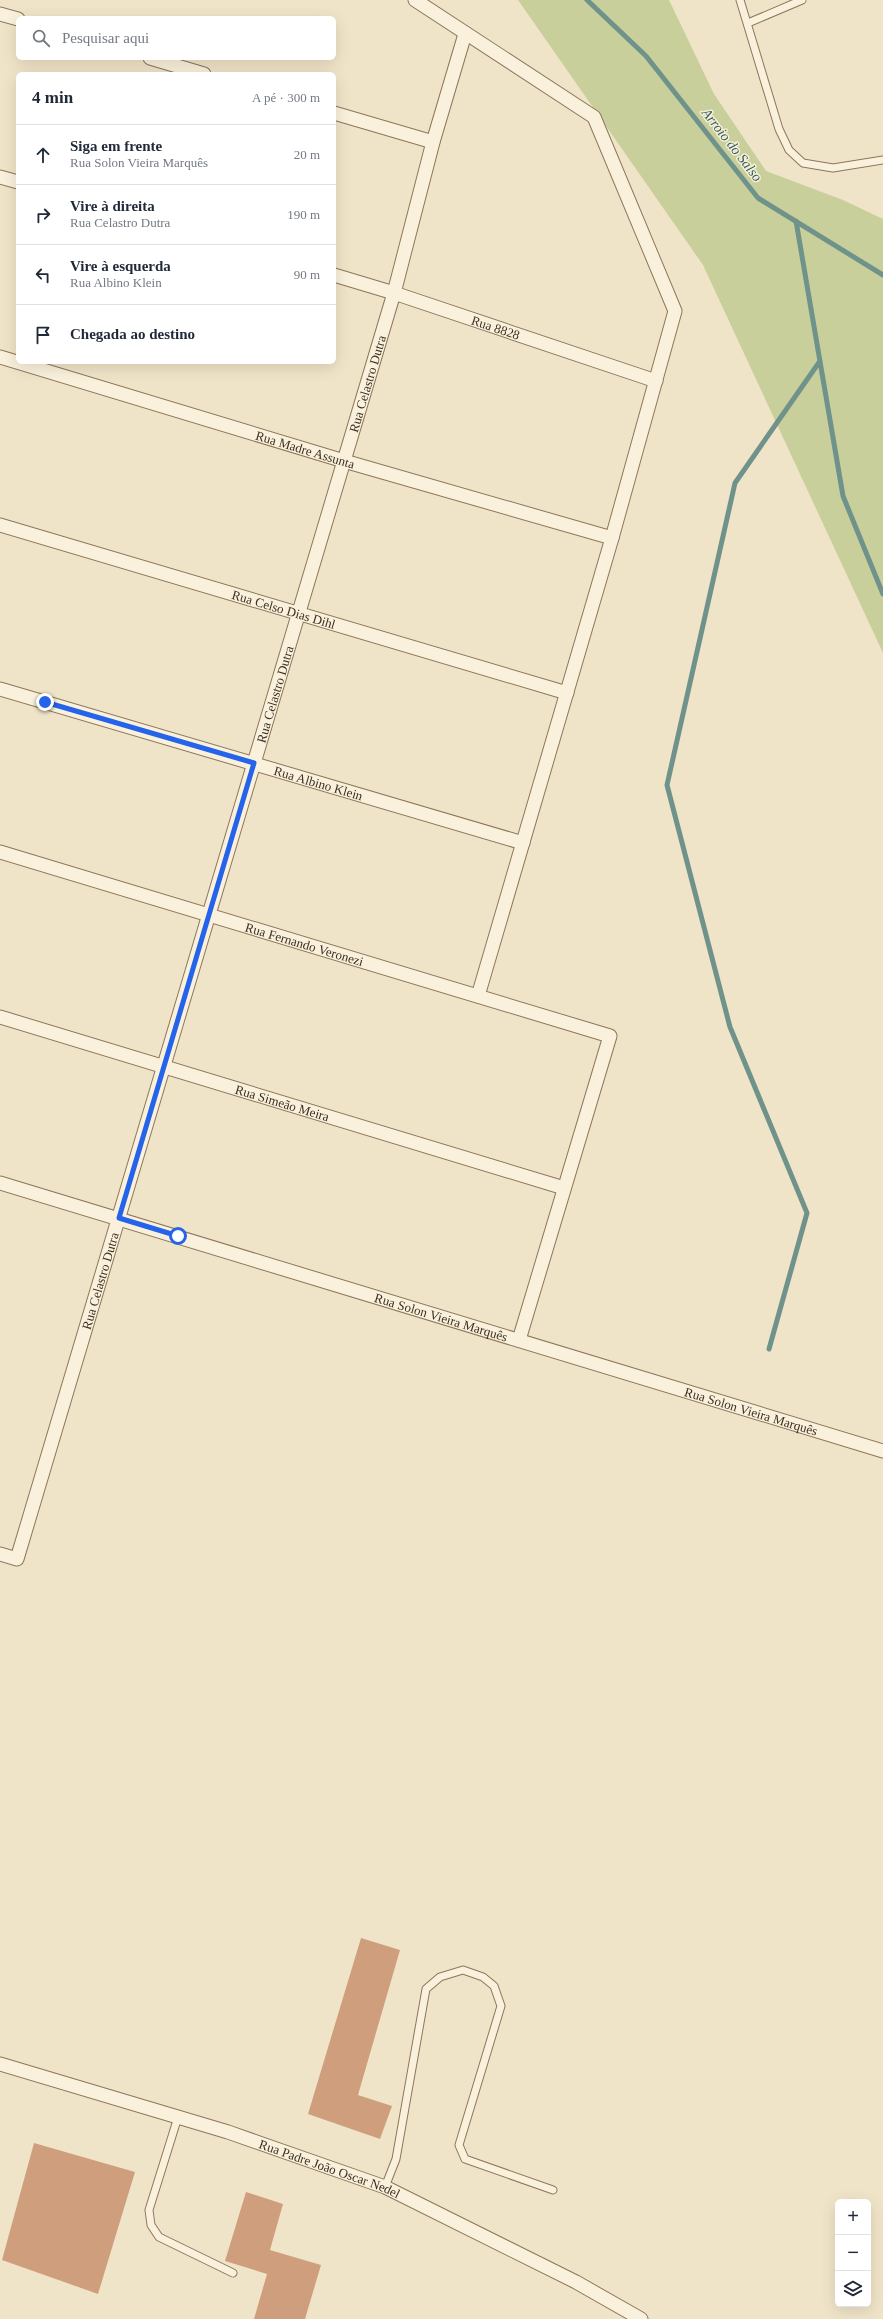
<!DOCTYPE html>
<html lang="pt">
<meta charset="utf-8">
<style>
body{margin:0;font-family:"Times New Roman",serif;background:#f6f6f7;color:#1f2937}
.controls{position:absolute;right:12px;bottom:12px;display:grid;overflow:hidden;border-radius:6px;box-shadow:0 4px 16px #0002}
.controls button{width:36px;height:36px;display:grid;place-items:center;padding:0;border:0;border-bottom:1px solid #e0e1e3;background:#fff;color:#1f2937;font:20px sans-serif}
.stop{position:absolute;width:12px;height:12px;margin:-9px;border:3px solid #2563eb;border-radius:50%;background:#fff}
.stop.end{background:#2563eb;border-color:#fff;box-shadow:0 1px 4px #0008}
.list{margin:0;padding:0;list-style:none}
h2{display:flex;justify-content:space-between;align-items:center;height:52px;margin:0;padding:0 16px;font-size:17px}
h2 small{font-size:13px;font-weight:400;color:#747a83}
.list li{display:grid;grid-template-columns:26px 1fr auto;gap:12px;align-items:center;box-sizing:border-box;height:60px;padding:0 16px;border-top:1px solid #e0e1e3}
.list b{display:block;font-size:15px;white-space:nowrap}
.list p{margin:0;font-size:13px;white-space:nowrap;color:#747a83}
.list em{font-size:13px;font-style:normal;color:#747a83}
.icon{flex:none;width:22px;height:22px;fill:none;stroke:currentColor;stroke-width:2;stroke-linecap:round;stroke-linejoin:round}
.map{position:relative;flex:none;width:883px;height:2319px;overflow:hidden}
.search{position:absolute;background:#fff;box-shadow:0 4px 16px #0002;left:16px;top:16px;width:320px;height:44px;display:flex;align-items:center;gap:10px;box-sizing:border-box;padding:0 14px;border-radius:6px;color:#747a83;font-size:15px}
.panel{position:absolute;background:#fff;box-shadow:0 4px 16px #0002;left:16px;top:72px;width:320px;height:292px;border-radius:6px}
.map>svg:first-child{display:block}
.green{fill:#c9cf9b}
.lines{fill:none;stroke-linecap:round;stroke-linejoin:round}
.stream{stroke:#6f938a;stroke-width:5}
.building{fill:#cf9f7d}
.lane-casing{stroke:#8d765c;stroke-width:9}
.street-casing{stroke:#8d765c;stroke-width:15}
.lane{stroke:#faf1dc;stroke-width:7}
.street{stroke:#faf1dc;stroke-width:13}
.route{stroke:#2563eb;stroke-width:5}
.labels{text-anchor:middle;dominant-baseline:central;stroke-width:3;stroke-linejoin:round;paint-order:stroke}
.street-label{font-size:13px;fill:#3d2e20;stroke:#f7eed8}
.water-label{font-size:14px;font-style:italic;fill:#2f5d5a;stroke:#f7eed8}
</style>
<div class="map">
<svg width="883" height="2319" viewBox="0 0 883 2319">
<rect width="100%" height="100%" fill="#f0e4c8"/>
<path class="green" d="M518,0H669L714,94L766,171L843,200L883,219V653L703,265Z"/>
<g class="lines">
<path class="stream" d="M587,0L646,56L758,198L883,275
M796,221L843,496L883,594
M769,1349L807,1213L730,1027L667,785L735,483L820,361"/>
</g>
<path class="building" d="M361,1938L400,1950L358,2095L392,2106L380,2139L308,2114Z
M34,2143L135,2172L98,2294L2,2260Z
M246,2192L283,2204L270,2250L321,2265L305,2319H254L267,2274L225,2261Z"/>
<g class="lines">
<defs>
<path id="lane" d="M740,0L779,129L789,150L803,163L833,168L883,160
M748,23L802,0
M178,2117L149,2210L151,2225L159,2237L233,2273
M385,2187L396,2159L426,1989L440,1977L463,1970L483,1977L494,1986L501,2006L459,2145L465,2159L553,2190"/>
<g id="street">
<path d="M415,0L594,117L675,311L612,538L478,996"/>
<path d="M0,14L18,19"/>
<path d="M150,58L204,74"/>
<path d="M334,113L433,142"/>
<path d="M0,177L18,182"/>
<path id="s1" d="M334,275L394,293L656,381"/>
<path id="s2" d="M0,357L344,461L612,538"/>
<path id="s3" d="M0,525L567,693"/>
<path id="s4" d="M0,689L523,843"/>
<path id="s5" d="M0,852L610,1036L519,1340"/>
<path id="s6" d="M0,1017L564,1188"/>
<path id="s7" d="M0,1183L883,1451"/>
<path id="s8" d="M0,1554L17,1559L394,293L433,142L465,34"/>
<path id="s9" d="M0,2064L228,2132L385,2187L576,2282L641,2319"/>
</g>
</defs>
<use href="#lane" class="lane-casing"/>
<use href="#street" class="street-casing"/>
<use href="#lane" class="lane"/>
<use href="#street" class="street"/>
</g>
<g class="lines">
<path class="route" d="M45,702L254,763L119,1218L178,1236"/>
</g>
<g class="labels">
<g class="street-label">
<text stroke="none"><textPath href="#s1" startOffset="170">Rua 8828</textPath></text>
<text stroke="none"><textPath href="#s8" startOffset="1244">Rua Celastro Dutra</textPath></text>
<text stroke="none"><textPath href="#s2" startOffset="319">Rua Madre Assunta</textPath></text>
<text stroke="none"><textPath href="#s3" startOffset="296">Rua Celso Dias Dihl</textPath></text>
<text stroke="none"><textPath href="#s8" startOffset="920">Rua Celastro Dutra</textPath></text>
<text stroke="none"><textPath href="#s4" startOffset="332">Rua Albino Klein</textPath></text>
<text stroke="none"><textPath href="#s5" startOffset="318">Rua Fernando Veronezi</textPath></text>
<text stroke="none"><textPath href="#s6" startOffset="295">Rua Simeão Meira</textPath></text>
<text stroke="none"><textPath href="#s8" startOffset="308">Rua Celastro Dutra</textPath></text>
<text stroke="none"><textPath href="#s7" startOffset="461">Rua Solon Vieira Marquês</textPath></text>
<text stroke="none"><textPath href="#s7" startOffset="785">Rua Solon Vieira Marquês</textPath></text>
<text stroke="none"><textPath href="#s9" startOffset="346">Rua Padre João Oscar Nedel</textPath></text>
</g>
<g class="water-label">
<text transform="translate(732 145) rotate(52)">Arroio do Salso</text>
</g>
</g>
</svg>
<div class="controls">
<button>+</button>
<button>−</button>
<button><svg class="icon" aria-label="layers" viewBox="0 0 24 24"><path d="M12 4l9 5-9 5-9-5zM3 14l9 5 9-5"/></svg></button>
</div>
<div class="stop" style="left:178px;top:1236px"></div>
<div class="stop end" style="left:45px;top:702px"></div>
<div class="search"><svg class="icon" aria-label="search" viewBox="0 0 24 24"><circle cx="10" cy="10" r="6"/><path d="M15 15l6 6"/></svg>Pesquisar aqui</div>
<section class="panel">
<h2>4 min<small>A pé · 300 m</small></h2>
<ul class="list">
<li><svg class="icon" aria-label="ahead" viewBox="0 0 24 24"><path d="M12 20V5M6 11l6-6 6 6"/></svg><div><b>Siga em frente</b><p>Rua Solon Vieira Marquês</p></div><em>20 m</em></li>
<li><svg class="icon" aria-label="right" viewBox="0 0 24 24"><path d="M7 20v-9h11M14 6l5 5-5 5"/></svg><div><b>Vire à direita</b><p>Rua Celastro Dutra</p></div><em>190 m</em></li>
<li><svg class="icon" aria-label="left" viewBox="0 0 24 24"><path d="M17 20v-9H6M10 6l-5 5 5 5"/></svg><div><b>Vire à esquerda</b><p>Rua Albino Klein</p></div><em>90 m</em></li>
<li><svg class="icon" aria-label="arrive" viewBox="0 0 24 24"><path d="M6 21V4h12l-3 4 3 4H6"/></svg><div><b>Chegada ao destino</b></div></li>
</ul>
</section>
</div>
